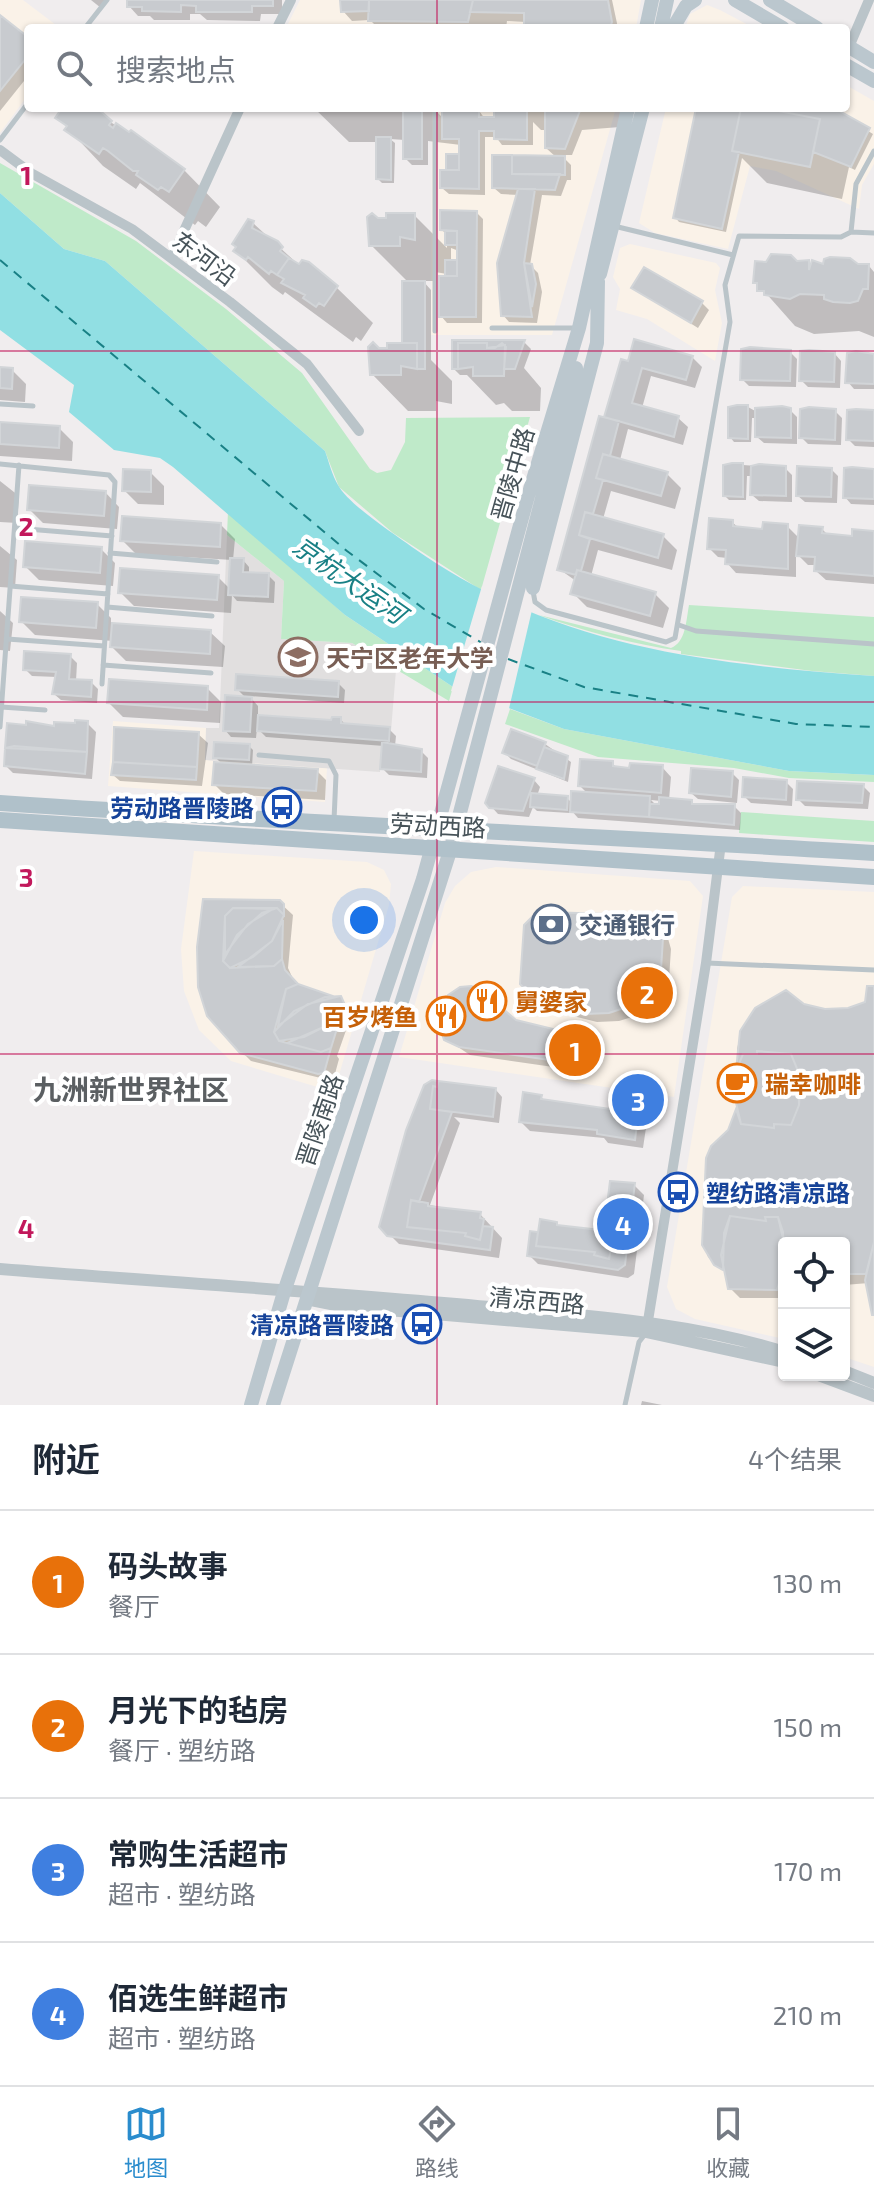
<!DOCTYPE html>
<html lang="zh">
<meta charset="utf-8">
<style>
body{margin:0;font-family:"Exo 2","Noto Sans SC",sans-serif;background:#f2f2f3;color:#1f2937}
.controls{position:absolute;right:24px;bottom:24px;display:grid;overflow:hidden;border-radius:8px;box-shadow:0 2px 6px #0004}
.controls button{width:72px;height:72px;display:grid;place-items:center;padding:0;border:0;border-bottom:2px solid #e0e1e3;background:#fff;color:#1f2937;font:40px sans-serif}
.you{position:absolute;left:364px;top:920px;width:28px;height:28px;margin:-20px;border:6px solid #fff;border-radius:50%;background:#1a73e8;box-shadow:0 0 0 12px #1a73e833}
.badge{display:grid;place-items:center;width:52px;height:52px;border-radius:50%;background:#2a8ccd;color:#fff;font-size:26px;font-weight:700}
.pin{position:absolute;translate:-50% -50%;border:4px solid #fff;box-shadow:0 2px 8px #0006}
.list{margin:0;padding:0;list-style:none}
h2{display:flex;justify-content:space-between;align-items:center;height:104px;margin:0;padding:0 32px;font-size:34px}
h2 small{font-size:26px;font-weight:400;color:#747a83}
.list li{display:grid;grid-template-columns:52px 1fr auto;gap:24px;align-items:center;box-sizing:border-box;height:144px;padding:0 32px;border-top:2px solid #e0e1e3}
.list b{display:block;font-size:30px;white-space:nowrap}
.list p{margin:0;font-size:26px;white-space:nowrap;color:#747a83}
.list em{font-size:26px;font-style:normal;color:#747a83}
.icon{flex:none;width:44px;height:44px;fill:none;stroke:currentColor;stroke-width:2;stroke-linecap:round;stroke-linejoin:round}
.map{position:relative;flex:none;width:874px;height:1405px;overflow:hidden}
.search{position:absolute;background:#fff;box-shadow:0 2px 6px #0004;left:24px;right:24px;top:24px;height:88px;display:flex;align-items:center;gap:20px;box-sizing:border-box;padding:0 28px;border-radius:8px;color:#747a83;font-size:30px}
.sheet{height:680px;background:#fff}
nav{display:flex;justify-content:space-around;align-items:center;box-sizing:border-box;height:112px;border-top:2px solid #e0e1e3;background:#fff;font-size:22px;color:#747a83}
nav a{display:grid;justify-items:center;gap:4px}
nav .on{color:#2a8ccd}
.map>svg:first-child{display:block}
.commercial{fill:#faf2e8}
.education{fill:#e1dfdf}
.green{fill:#bfeac9}
.water{fill:#91dfe3}
.pier{fill:#f0edee}
.shadow{fill:#0003;fill-rule:evenodd}
.lines{fill:none;stroke-linecap:round;stroke-linejoin:round}
.ferry{stroke:#198085;stroke-width:2;stroke-dasharray:10 8;stroke-linecap:butt}
.building{fill:#c8cbcf;stroke:#d2d5d8;stroke-width:2}
.service{stroke:#bac4c9;stroke-width:5}
.minor{stroke:#bac4c9;stroke-width:10}
.tertiary{stroke:#bac4c9;stroke-width:12}
.secondary{stroke:#bbc7ce;stroke-width:14}
.primary{stroke:#b0c1ca;stroke-width:16}
.grid{fill:none;stroke:#c2185b;stroke-width:2;stroke-opacity:0.55}
.labels{text-anchor:middle;dominant-baseline:central;stroke-width:8;stroke-linejoin:round;paint-order:stroke}
.street-label{font-size:24px;fill:#475359;stroke:#fff}
.education-label{font-size:24px;font-weight:bold;fill:#785e54;stroke:#fff;text-anchor:start}
.transit-label{font-size:24px;font-weight:bold;fill:#164399;stroke:#fff;text-anchor:end}
.service-label{font-size:24px;font-weight:bold;fill:#4e5e75;stroke:#fff;text-anchor:start}
.food-label{font-size:24px;font-weight:bold;fill:#c56008;stroke:#fff;text-anchor:start}
.water-label{font-size:26px;font-style:italic;fill:#198085;stroke:#fff}
.quarter-label{font-size:28px;font-weight:bold;fill:#5b5f62;stroke:#fff}
.grid-label{font-size:26px;text-anchor:middle;font-weight:bold;fill:#c2185b;stroke:#fff;stroke-width:8;stroke-linejoin:round;paint-order:stroke}
</style>
<div class="map">
<svg width="874" height="1405" viewBox="0 0 874 1405">
<rect width="100%" height="100%" fill="#f0edee"/>
<path class="commercial" d="M0,0H23L60,28H28V95L0,133Z
M300,0H641L636,28H286Z
M707,5L720,10L754,28H685L690,14Z
M846,85L874,101V164L862,185L859,209L776,171L750,166L728,249L655,233L639,223L666,108H846Z
M432,108H616L552,335H431Z
M630,244L716,263L720,268L715,290L722,323L715,361L647,319L616,310L620,289L613,277L620,248Z
M113,721L206,728V760L327,768L325,802L108,786Z
M194,851L367,862L384,870L391,884L389,905L334,1092L231,1061L199,1030L184,991L181,949Z
M496,867L690,881L703,896L674,1097L399,1057L445,903L455,886L471,872Z
M743,886L874,892V1367L844,1357V1243H784V1339L695,1319L676,1309L667,1287L732,897Z"/>
<path class="education" d="M227,535L284,581L281,639L352,643L396,670L390,743H382L380,772L205,760L206,728H219Z"/>
<path class="green" d="M0,163L136,241L226,309L302,373L370,469L377,473L391,470L405,442L406,418L530,417L481,590L393,533L339,487L325,451L105,261L64,249L0,193Z
M228,511L345,615L453,687L449,701L352,643L281,639L284,581L227,535Z
M689,605L874,617V676L812,671L681,654V651C632,644 586,632 539,615L671,648C686,642 686,621 689,605Z
M510,709L564,729L789,771L874,775V782L789,778L734,768L598,757L505,724Z
M741,812L874,821V842L739,833Z"/>
<path class="water" d="M0,193L64,249L105,261L325,451C329,462 332,475 338,485C348,504 393,533 412,547C553,647 706,664 874,676V775L789,771L564,729L453,687L345,615L173,467L160,458L114,450L69,412L74,385L0,330Z"/>
<path class="pier" d="M482,586L532,610L508,713L451,691Z"/>
<path class="shadow" d="M91,0H107L101,8Z
M129,0H282V14H261L260,21L207,20L200,14H190V20H154L150,16H138L129,6Z
M342,0H612L618,28H526V22L507,21L506,28H378L370,20L352,21L343,11Z
M0,18L28,40V76L0,111Z
M65,108H89L184,170L220,207L206,227L198,221L195,225L140,183L136,189L103,166L58,118Z
M314,108H433L444,119L462,108H477L485,119H496L504,108H620V127L582,130L572,155H561L571,165V180H567L561,196L542,195L530,265L538,273L542,292L537,323L509,322L503,315L519,195L501,194L494,188L557,158L546,148L547,130H541L533,122V145H502L496,137H485V195L449,194L442,188L447,156H461V145L428,141V165H412L405,158V140L390,139L395,143L394,183H382L378,179V142H349Z
M698,108H830L873,134L855,170L849,167L842,199L767,183L742,158L726,232L679,222L675,217Z
M477,213L483,219L482,323H447L441,316L447,274L435,272V281H423L431,290V360L452,381V404L436,401V411H408L372,374L373,345L389,351L404,345L409,283L371,245L388,221L414,215L447,248V235L442,230ZM451,248L459,251V262H451Z
M253,223L300,266L336,287L373,323L361,341L356,337L353,342L285,292L283,295L272,287L236,251Z
M772,256L808,262L812,266H869L874,272V337L859,331L814,334L795,326L756,282Z
M634,288L702,303L709,310L698,328Z
M489,342H524L531,349L524,368L541,388L540,411H512L504,403L496,405L467,375H460L454,369Z
M790,352L797,359L796,387L749,386L742,379Z
M835,354L841,361L840,388L808,387L801,380Z
M874,356V389H854L848,382Z
M692,357L702,367L695,388L651,376L642,408L678,418L688,427L683,445L628,429L620,460L667,474L681,488L675,509L611,491L603,519L663,536L677,550L672,570L598,550L591,576L655,594L669,608L663,628L587,607L573,593L576,581L559,569L622,361Z
M0,369L12,370L26,384L25,402L0,400Z
M748,407L757,412L790,410L797,417V444L764,443L757,437V418H752L751,442H734L730,437Z
M835,411L842,418L841,445L808,444L801,437Z
M874,413V447L855,446L848,439Z
M0,424L59,428L73,442L72,461L0,456Z
M743,465L785,468L792,475V502L759,501L752,495V476H747L746,500H729L725,496Z
M832,470L838,476L837,503L805,502L798,496Z
M874,471V505L851,504L845,497Z
M150,472L164,486V505L138,504L124,490Z
M0,481L19,496L17,523L0,522Z
M105,492L119,507L117,529L43,523L29,509Z
M732,522L740,529L764,531L787,526L800,539L822,529L829,536L854,538L874,533V584L826,580L816,571L817,565H808L796,553V577L736,573L727,563V558L718,557L709,548Z
M221,525L235,539L233,560H243L249,567V574L268,575L275,582L274,603L237,601L232,595L231,613L134,606L120,592L218,577L231,590L232,560L136,554L122,540Z
M0,546L17,560L15,588L0,587Z
M101,549L115,563L113,586L39,580L25,566Z
M97,604L111,618V625L210,632L225,646L223,667L126,661L112,647L113,641L35,635L21,621Z
M0,611L13,623L10,651L0,650Z
M70,656L77,663L76,681L91,682L98,689L97,703L61,700L54,694L57,677L32,676L25,669Z
M338,683L345,690L344,703L249,696L258,706V717L333,722L340,719L347,726L389,729L396,736L395,746L421,751L428,758L427,778L389,775L382,768L384,746L266,737L257,728L256,738L231,737L225,730L247,699L237,689Z
M207,688L221,702L220,723L123,717L109,703Z
M87,723L96,732L92,779L13,773L6,766L55,728L56,724Z
M198,734L208,743L202,786L120,781L113,775Z
M545,744L571,762L568,782L511,759L504,752Z
M249,746L253,750L252,767L317,771L326,780L325,800L224,794L214,784L223,765L215,757Z
M612,763L618,769L662,767L671,777L669,800L691,802L696,806H734L741,813L740,830L578,818L571,810L570,813L537,811L533,807L529,817L498,814L488,803L534,780L540,787L537,796L567,798L572,803L588,794L580,786ZM651,800L661,801V806H657Z
M732,773L739,780L737,803L698,799L691,793Z
M786,782L793,789L792,806L751,803L744,796Z
M863,786L870,793L868,809L805,806L798,799Z
M205,901L279,902L293,915L288,968L294,981L298,986L340,998L347,1005L350,1019L337,1056L339,1059L333,1081L251,1061L241,1051Z
M638,917L657,925L667,935L671,949L667,1009H658L619,1021L597,1022L557,1012L532,993Z
M874,988V1313L869,1283L844,1285V1243H784V1298H740L730,1288L726,1272L708,1257L704,1245L736,1122L737,1049L741,1032L804,1006L825,1011L848,1010L867,1003Z
M515,1021L573,1036L583,1046L588,1059L585,1065L574,1070L470,1055L446,1039Z
M426,1087L496,1090L502,1097L499,1123L454,1117L460,1123L430,1205L480,1214L502,1238L499,1258L399,1244L381,1226Z
M541,1097L546,1102L619,1112L638,1111L647,1121L643,1148L608,1143L604,1138L530,1131L521,1122Z
M634,1185L644,1195L634,1274L628,1278L538,1264L529,1255L532,1233L540,1234L556,1224L560,1227L609,1233L606,1229Z
M642,1401L662,1405H641Z"/>
<g class="lines">
<path class="ferry" d="M0,260L347,551L424,609L482,643
M508,659L584,687L796,724L874,727"/>
</g>
<path class="building" d="M127,0H273V6H252V12H196V6L181,5V12L142,11V7H127Z
M340,0H369V11L341,12Z
M369,0H473L468,22L368,21Z
M473,0H608L612,22L610,28H524V13L470,12Z
M0,15L28,37V56L0,91Z
M62,108H97L112,121L109,125L113,128L116,123L129,132L131,130L185,169L169,192L161,187L158,190L136,175L138,171H133L108,151L103,148L99,154L64,130L67,126L55,118Z
M403,108H422V159H403Z
M442,108H479V117H494V108H527V140L494,139V131H479V189L440,188V170H459V139H442Z
M545,108H581L565,149L545,148Z
M696,108H741L732,151L739,152L722,229L673,218Z
M741,108H763L820,119L810,167L732,151Z
M763,108H834L870,128L851,167L813,152L820,119Z
M376,137H391V180L376,179Z
M446,154H459V170H446Z
M492,155H512V174H560L555,190L492,188Z
M512,155L565,156V175L512,174Z
M518,189H535L524,263L532,317L501,316L497,263Z
M440,210L477,211L476,317H439V276H457V231L440,230Z
M372,213L378,218H386V213H415V240L400,237V246H369L367,217Z
M248,219L254,221L252,228L278,241L283,247L280,251L289,258L277,275L271,271L269,274L248,257L246,260L233,251L236,247L232,244Z
M445,231H457V245H445Z
M771,254L791,255L797,261L809,260V270L812,260L823,264L824,259L830,257L850,258L858,264H869L868,289H863L858,301L850,303L833,302L824,299V295L800,294L790,299L764,295V291H757V283H753L755,261L766,262Z
M289,258L299,264L302,260L309,262L338,286L324,306L319,303L316,307L303,298L305,295L281,283L284,279L277,275Z
M445,260H457V276H445Z
M524,263L532,264L536,284L532,307Z
M644,267L703,301L691,323L631,288Z
M402,281H425V369H417V343H402Z
M634,339L693,356L686,380L642,368L632,403L679,416L674,437L604,417L621,359L628,361Z
M452,340H525L515,369H504L506,347L502,343L495,348H487V343H458V369H452Z
M373,342L379,348H387V343H417V369L401,366V375H370L368,347Z
M458,343H487V348L505,345L504,376H473V367L458,369Z
M750,347L791,350L790,381L740,380L741,349Z
M809,350L835,352L834,382L799,381L800,351Z
M856,351L874,354V384L845,383L847,353Z
M0,367L13,368L12,389L0,388Z
M737,405H748V439L728,438V407Z
M782,406L791,408V438L755,437V408Z
M809,407L836,409L835,440L799,438L800,409Z
M856,409L874,410V441L846,440L847,410Z
M599,416L619,421L610,456L603,454L596,478L603,480L593,514L585,512L579,535L590,539L581,571L577,570L576,575L557,570Z
M0,422L60,426L59,448L0,444Z
M603,454L668,472L661,496L596,478Z
M732,463H743V497L723,496V465Z
M759,464L786,466V496L750,495L751,466Z
M797,466L832,468L831,497L796,496Z
M852,467L874,469V499L843,498L844,468Z
M123,469L151,470V492L122,491Z
M29,485L106,491L104,516L27,510Z
M585,512L664,534L658,558L579,535Z
M122,516L221,523L220,547L120,541Z
M709,518L733,520V526L762,529L763,522L788,524V569L725,564L726,550L707,549Z
M799,525L823,527L822,533L852,536V529L874,531V576L814,571L815,557L796,556Z
M25,541L102,547L100,573L23,567Z
M230,558H244L243,572L269,573L268,597L228,595Z
M120,568L219,575L217,600L118,593Z
M577,570L656,592L650,616L570,594Z
M21,597L98,602L96,628L19,622Z
M112,623L211,630L210,654L110,647Z
M24,651L71,654L69,679L92,680L91,697L52,694L56,672L23,670Z
M236,674L339,681L338,697L235,690Z
M109,679L208,686L207,710L107,703Z
M225,695L252,697L250,732L223,731Z
M258,715L331,720L332,717H341V723L390,727L389,741L257,731Z
M75,720L88,721L87,752L5,748L7,723L26,725V721L54,726V722L75,723Z
M114,727L199,732L197,767L113,762Z
M511,729L546,742L537,766L502,753Z
M214,742L250,744L249,760L213,758Z
M382,742L422,749L421,772L380,769Z
M14,746L87,752L85,774L4,766L5,748Z
M544,747L568,756L564,779L536,769Z
M580,759L613,761V766L629,768L630,763L663,765L661,793L578,786Z
M113,762L197,767L196,780L111,775Z
M214,762L318,769L316,791L212,785Z
M498,766L535,778L523,811L489,808L485,803Z
M691,768L733,771L731,797L689,793Z
M743,777L787,780L786,800L742,797Z
M797,781L864,784L862,803L796,800Z
M571,791L650,796L649,817L570,812Z
M531,793L568,796L567,810L530,807Z
M659,797L692,800V804H735L734,825L649,817L650,804H659Z
M203,899L280,900L284,904V915L277,908H233L225,916L223,961L230,968L274,966L282,959L285,970L298,984L286,989L274,1032L279,1041L321,1052L331,1048L324,1073L318,1074L240,1053L207,1016L198,987L197,947Z
M233,908L273,909L248,924L225,954V916Z
M277,908L284,915L272,941L253,957L230,968L223,961L237,935L262,913Z
M547,912L638,915L639,919L658,923L663,938L659,1001L648,1000L609,1013L586,1014L565,1011L530,994L520,984L524,925L533,916Z
M283,920L282,959L274,966L238,967L272,941Z
M298,984L336,997L308,1004L278,1026L286,989Z
M471,986L481,990L516,1020L574,1034L580,1049L577,1056L563,1062L459,1047L444,1040L440,1027L448,995L460,987Z
M867,986H874V1242L866,1274H844V1243H784L778,1217H765L766,1221L730,1216L724,1233L723,1270L714,1265L702,1245L706,1158L711,1146L728,1130L736,1109L741,1124L774,1128V1124L791,1125L799,1105L798,1071L791,1054L757,1051V1054H743L736,1071L740,1031L755,1008L786,990L804,1004L825,1009L848,1008L865,1002Z
M341,996L345,1005L326,1026L304,1037L279,1041L274,1032L294,1011L325,997Z
M343,1009L331,1048L321,1052L287,1043L326,1026Z
M757,1051L791,1054L798,1071L800,1088L799,1105L791,1125L774,1124V1128L741,1124L733,1090L736,1071L743,1054H757Z
M432,1080L438,1081L437,1087L433,1086L430,1109L452,1112L419,1202L411,1200L407,1227L466,1233L465,1236L480,1240L483,1226L493,1227L490,1250L387,1236L379,1227L406,1130L424,1085Z
M438,1081L496,1088L493,1117L430,1109L433,1086L437,1087Z
M523,1092L542,1095L541,1099L617,1110L618,1107L639,1109L635,1140L597,1134V1130L519,1122Z
M610,1181L635,1183L625,1265L618,1270L527,1256L530,1231L538,1232L536,1246L595,1252L594,1255L609,1259L613,1238L609,1237V1231L604,1230Z
M411,1200L428,1203V1206L481,1212L480,1218L484,1219L480,1240L465,1236L466,1233L407,1227Z
M730,1216L766,1221L765,1217H778L783,1232L784,1265L777,1290L728,1289L721,1255Z
M540,1219L557,1222V1225L609,1231V1237L613,1238L609,1259L594,1255L595,1252L536,1246Z
M874,1242V1315H872L865,1280Z"/>
<g class="lines">
<path class="service" d="M85,28L107,0
M435,108V331
M0,140L28,103
M614,226L733,255
M851,232L874,233
M492,328H575
M0,404L33,406
M0,464L109,475L115,482L102,684
M15,528L112,536
M110,553L217,562
M10,586L108,594
M533,591L535,602L546,610L666,642L675,638L730,322L725,285L739,236L841,237L851,232L856,184L874,151
M107,607L212,616
M679,625L696,631L874,644
M7,639L104,646
M103,665L211,673
M1,707L45,710
M0,727L19,465
M259,755L329,761L336,775L334,820
M707,963L874,970
M625,1405L639,1342L646,1333"/>
<path class="minor" d="M277,28L291,0
M849,47L869,0
M0,150L31,173L132,229L230,302L307,364L359,431
M172,257L240,108
M647,1327L706,963L721,843"/>
<path class="tertiary" d="M0,1269C164,1282 327,1292 490,1307C589,1316 689,1322 784,1352
M306,1299L341,1306L646,1332L784,1362
M844,1371L874,1383
M818,1375L874,1396"/>
<path class="secondary" d="M735,0L783,28
M770,0L817,28
M646,28L652,0
M661,28L667,0
M673,28L686,6L695,0
M846,45L874,62
M846,65L874,81
M600,274L643,108
M533,588L597,343L598,281
M251,1405L284,1292L423,879L528,496L579,328L628,108
M273,1405L450,851L576,368"/>
<path class="primary" d="M0,803C291,823 583,835 874,853
M0,820L874,877"/>
</g>
<path class="grid" d="M437,0V28M437,108V1405M0,351H874M0,702H874M0,1054H874"/>
<defs>
<symbol id="school-ring" viewBox="-11 -11 22 22"><circle r="9.5" fill="#fff" stroke="#8d6e63" stroke-width="1.5"/><path d="M0-5L7-2L0 1L-7-2ZM-4 1L0 2.5L4 1V4Q0 6-4 4Z" fill="#8d6e63"/></symbol>
<symbol id="bus-ring" viewBox="-11 -11 22 22"><circle r="9.5" fill="#fff" stroke="#1a4fb4" stroke-width="1.5"/><path d="M-5-6H5V4H4V6H2V4H-2V6H-4V4H-5ZM-3.5-4V0h7V-4ZM-3.5 1.2v1.5H-2V1.2ZM2 1.2v1.5H3.5V1.2Z" fill="#1a4fb4"/></symbol>
<symbol id="bank-ring" viewBox="-11 -11 22 22"><circle r="9.5" fill="#fff" stroke="#5c6f8a" stroke-width="1.5"/><path d="M-6-4H6V4H-6ZM0-2.3a2.3 2.3 0 1 0 0 4.6a2.3 2.3 0 1 0 0-4.6Z" fill="#5c6f8a"/></symbol>
<symbol id="restaurant-ring" viewBox="-11 -11 22 22"><circle r="9.5" fill="#fff" stroke="#e8710a" stroke-width="1.5"/><path d="M-5-6h1v4h1v-4h1v4h1v-4h1v5L-1.5 .5V6h-2V.5L-5-1ZM5-6V6H3V1.5H1.5Q1.5-4 5-6Z" fill="#e8710a"/></symbol>
<symbol id="cafe-ring" viewBox="-11 -11 22 22"><circle r="9.5" fill="#fff" stroke="#e8710a" stroke-width="1.5"/><path d="M-5.5-4.5H6V0H3Q3 3.5 0 3.5H-2.5Q-5.5 3.5-5.5 0ZM3-3.2v2h1.7v-2ZM-6 4.5H4V6H-6Z" fill="#e8710a"/></symbol>
</defs>
<g fill-rule="evenodd">
<use href="#school-ring" x="276" y="635" width="44" height="44"/>
<use href="#bus-ring" x="260" y="785" width="44" height="44"/>
<use href="#bank-ring" x="529" y="902" width="44" height="44"/>
<use href="#restaurant-ring" x="465" y="979" width="44" height="44"/>
<use href="#restaurant-ring" x="424" y="994" width="44" height="44"/>
<use href="#cafe-ring" x="715" y="1061" width="44" height="44"/>
<use href="#bus-ring" x="656" y="1170" width="44" height="44"/>
<use href="#bus-ring" x="400" y="1302" width="44" height="44"/>
</g>
<g class="labels">
<g class="street-label">
<text transform="translate(205 258) rotate(37)">东河沿</text>
<text transform="translate(512 474) rotate(-74)">晋陵中路</text>
<text transform="translate(438 825) rotate(3)">劳动西路</text>
<text transform="translate(319 1120) rotate(-71)">晋陵南路</text>
<text transform="translate(537 1300) rotate(5)">清凉西路</text>
</g>
<g class="education-label">
<text x="326" y="657">天宁区老年大学</text>
</g>
<g class="transit-label">
<text x="254" y="807">劳动路晋陵路</text>
<text x="706" y="1192" text-anchor="start">塑纺路清凉路</text>
<text x="394" y="1324">清凉路晋陵路</text>
</g>
<g class="service-label">
<text x="579" y="924">交通银行</text>
</g>
<g class="food-label">
<text x="515" y="1001">舅婆家</text>
<text x="418" y="1016" text-anchor="end">百岁烤鱼</text>
<text x="765" y="1083">瑞幸咖啡</text>
</g>
<g class="water-label">
<text transform="translate(350 579) rotate(35)">京杭大运河</text>
</g>
<g class="quarter-label">
<text x="131" y="1089">九洲新世界社区</text>
</g>
</g>
<g class="grid-label">
<text x="26" y="185">1</text>
<text x="26" y="536">2</text>
<text x="26" y="887">3</text>
<text x="26" y="1238">4</text>
</g>
</svg>
<div class="controls">
<button><svg class="icon" aria-label="locate" viewBox="0 0 24 24"><circle cx="12" cy="12" r="6"/><path d="M12 2v4M12 18v4M2 12h4M18 12h4"/></svg></button>
<button><svg class="icon" aria-label="layers" viewBox="0 0 24 24"><path d="M12 4l9 5-9 5-9-5zM3 14l9 5 9-5"/></svg></button>
</div>
<div class="you"></div>
<div class="pin badge" style="left:575px;top:1050px;background:#e8710a">1</div>
<div class="pin badge" style="left:647px;top:993px;background:#e8710a">2</div>
<div class="pin badge" style="left:638px;top:1100px;background:#3f7fe0">3</div>
<div class="pin badge" style="left:623px;top:1224px;background:#3f7fe0">4</div>
<div class="search"><svg class="icon" aria-label="search" viewBox="0 0 24 24"><circle cx="10" cy="10" r="6"/><path d="M15 15l6 6"/></svg>搜索地点</div>
</div>
<section class="sheet">
<h2>附近<small>4个结果</small></h2>
<ul class="list">
<li><span class="badge" style="background:#e8710a">1</span><div><b>码头故事</b><p>餐厅</p></div><em>130 m</em></li>
<li><span class="badge" style="background:#e8710a">2</span><div><b>月光下的毡房</b><p>餐厅 · 塑纺路</p></div><em>150 m</em></li>
<li><span class="badge" style="background:#3f7fe0">3</span><div><b>常购生活超市</b><p>超市 · 塑纺路</p></div><em>170 m</em></li>
<li><span class="badge" style="background:#3f7fe0">4</span><div><b>佰选生鲜超市</b><p>超市 · 塑纺路</p></div><em>210 m</em></li>
</ul>
</section>
<nav>
<a class="on"><svg class="icon" aria-label="map" viewBox="0 0 24 24"><path d="M3 6l6-2 6 2 6-2v14l-6 2-6-2-6 2zM9 4v14M15 6v14"/></svg>地图</a>
<a><svg class="icon" aria-label="directions" viewBox="0 0 24 24"><path d="M12 3l9 9-9 9-9-9zM9 14v-3h6M13 9l2 2-2 2"/></svg>路线</a>
<a><svg class="icon" aria-label="saved" viewBox="0 0 24 24"><path d="M7 4h10v16l-5-4-5 4z"/></svg>收藏</a>
</nav>
